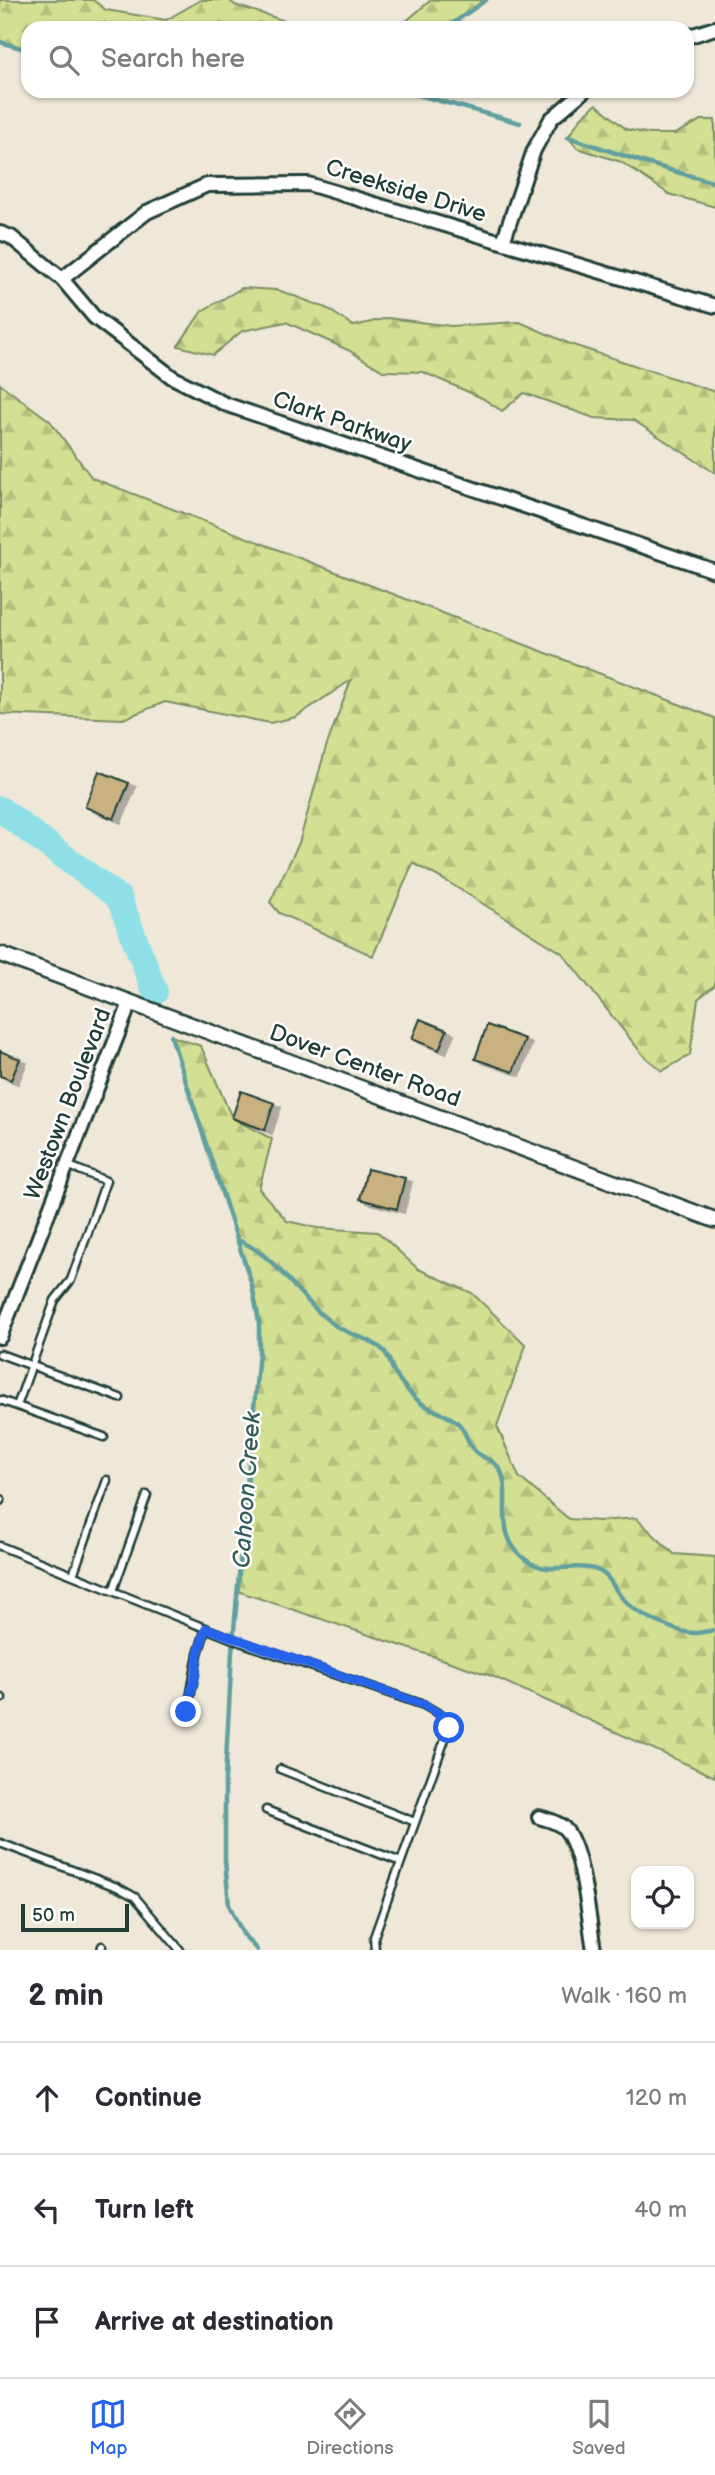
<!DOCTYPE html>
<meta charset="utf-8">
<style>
body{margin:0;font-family:"Balsamiq Sans",sans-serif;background:#f2f2f3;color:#2b2b33}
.controls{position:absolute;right:21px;bottom:21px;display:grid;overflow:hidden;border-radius:14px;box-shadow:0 2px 5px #0004}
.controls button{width:63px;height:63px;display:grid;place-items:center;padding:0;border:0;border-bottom:2px solid #e1e1e2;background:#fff;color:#2b2b33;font:35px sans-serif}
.scale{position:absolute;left:21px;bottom:18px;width:108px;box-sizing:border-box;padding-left:7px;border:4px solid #1f3d34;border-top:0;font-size:19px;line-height:24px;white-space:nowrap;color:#1f3d34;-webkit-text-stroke:5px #fff;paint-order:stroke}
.stop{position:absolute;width:21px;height:21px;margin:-16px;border:5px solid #2563eb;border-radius:50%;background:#fff}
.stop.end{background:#2563eb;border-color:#fff;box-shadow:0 2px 7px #0008}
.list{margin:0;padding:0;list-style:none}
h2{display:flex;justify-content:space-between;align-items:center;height:91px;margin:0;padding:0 28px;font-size:30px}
h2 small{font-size:23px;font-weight:400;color:#7c7c81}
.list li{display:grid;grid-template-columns:46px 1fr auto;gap:21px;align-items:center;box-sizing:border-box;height:112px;padding:0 28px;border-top:2px solid #e1e1e2}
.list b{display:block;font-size:26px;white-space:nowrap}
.list em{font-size:23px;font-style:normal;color:#7c7c81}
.icon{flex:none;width:38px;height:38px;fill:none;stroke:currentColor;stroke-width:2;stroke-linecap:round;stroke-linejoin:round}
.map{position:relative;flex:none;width:715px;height:1950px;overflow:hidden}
.search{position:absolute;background:#fff;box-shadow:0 2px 5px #0004;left:21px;right:21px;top:21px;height:77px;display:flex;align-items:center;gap:18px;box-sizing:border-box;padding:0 24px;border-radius:21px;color:#7c7c81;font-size:26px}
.sheet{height:427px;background:#fff}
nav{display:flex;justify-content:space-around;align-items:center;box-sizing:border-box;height:98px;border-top:2px solid #e1e1e2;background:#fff;font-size:19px;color:#7c7c81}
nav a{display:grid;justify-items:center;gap:4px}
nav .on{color:#2563eb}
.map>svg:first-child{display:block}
.forest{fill:url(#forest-firs);stroke:#798e63;stroke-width:2}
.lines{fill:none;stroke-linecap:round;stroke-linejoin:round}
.stream{stroke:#629f9f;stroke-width:4.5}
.river{stroke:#8fe0e6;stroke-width:26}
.building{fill:#c9b181;stroke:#1f3d34;stroke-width:2;filter:url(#shadow)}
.service-casing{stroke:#1f3d34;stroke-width:11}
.minor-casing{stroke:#1f3d34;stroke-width:18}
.tertiary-casing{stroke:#1f3d34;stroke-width:19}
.service{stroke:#fff;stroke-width:6}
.minor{stroke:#fff;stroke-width:12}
.tertiary{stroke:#fff;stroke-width:14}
.route{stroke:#2563eb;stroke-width:9}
.labels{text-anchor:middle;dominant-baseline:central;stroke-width:5;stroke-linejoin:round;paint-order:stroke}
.street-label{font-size:23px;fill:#1f3d34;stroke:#fff}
.water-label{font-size:24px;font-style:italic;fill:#355e58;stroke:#fff}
</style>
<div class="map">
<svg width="715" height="1950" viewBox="0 0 715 1950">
<defs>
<pattern id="forest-firs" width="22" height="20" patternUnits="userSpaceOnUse" patternTransform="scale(1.75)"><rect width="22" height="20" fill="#d3df92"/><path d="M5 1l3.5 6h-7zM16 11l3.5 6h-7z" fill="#b5c07e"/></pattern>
<filter id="shadow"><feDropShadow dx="7" dy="4" stdDeviation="0" flood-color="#0004"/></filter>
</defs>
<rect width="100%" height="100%" fill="#efe8d9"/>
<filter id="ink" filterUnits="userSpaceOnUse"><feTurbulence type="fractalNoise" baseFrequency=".0143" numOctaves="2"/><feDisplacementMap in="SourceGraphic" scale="14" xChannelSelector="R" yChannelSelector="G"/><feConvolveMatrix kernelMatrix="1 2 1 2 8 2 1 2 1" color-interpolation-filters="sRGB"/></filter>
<g filter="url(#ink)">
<path class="forest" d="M0,0H93L106,10L166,20L201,0H229L235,5L295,24L375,28H28V50L0,42Z
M431,0H486L446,28H398Z
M596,104L626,129L650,134H675L701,120H715V207L669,194L621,162L577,148L568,137L581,118Z
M242,288L278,290L326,308L354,326L388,318L451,326L520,322L570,344L715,392V473L633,420L594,418L524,393L502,411L482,398L423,372L383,371L348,350L286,322L242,331L213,355L178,346L202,311Z
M0,384L50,421L92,478L715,718V985L698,999L690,1055L662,1071L643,1055L562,953L448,882L413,863L373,956L279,913L270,902L299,843L326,747L351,680L296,717L270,723L165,702L123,719L0,714Z
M171,1036L201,1046L232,1118L272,1139L259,1189L287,1221L318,1228L378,1232L418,1269L472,1293L526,1345L497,1426L519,1477L569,1519L600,1521L636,1518L674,1554L715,1557V1777L492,1676L237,1591L259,1352V1322L252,1285Z"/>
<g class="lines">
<path class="stream" d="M446,28L486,0
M0,42L28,50
M404,91L520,123
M568,137L646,163L715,183
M171,1036L252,1285L259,1322V1352L232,1652L225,1779V1860L229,1905L243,1934L257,1950
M238,1240C279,1257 298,1299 333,1324C349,1336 370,1337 384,1351C390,1358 391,1368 396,1375C402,1384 412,1396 421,1403C432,1411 448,1414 458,1423C466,1431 467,1442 474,1450C481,1459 493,1458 499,1468C514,1491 493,1528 519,1554C544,1579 566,1562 594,1569C610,1573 613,1589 623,1599C635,1613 676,1633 694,1633C701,1633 708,1631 715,1630"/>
<path class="river" d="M0,809L119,898L155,992"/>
</g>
<path class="building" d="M99,771L129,783L114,819L85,807Z
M420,1019L447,1030L439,1050L412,1039Z
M487,1025L525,1039L513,1072L475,1059Z
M0,1051L20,1059L11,1080L0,1076Z
M241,1091L274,1103L265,1130L232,1118Z
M367,1169L405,1178L397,1209L360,1199Z"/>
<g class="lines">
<defs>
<path id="service" d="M0,1354L120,1398
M0,1400L17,1406L55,1300L71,1280L106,1181L67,1165
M17,1406L104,1437
M0,1501L1,1499
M0,1546L240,1642L424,1705L441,1715L449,1728L374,1937L375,1950
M73,1575L107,1480
M113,1591L147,1495
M0,1698H2
M179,1712H186L188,1709L198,1654L206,1628
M280,1769L415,1822
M266,1810L401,1862
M0,1843L117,1887L135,1897L180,1950
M101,1950L102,1946"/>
<path id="minor" d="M687,37L715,28
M0,233L11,237L62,279L94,317L172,377L225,404L715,571
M503,242L534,150L551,119L584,91
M62,279L147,212L207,185L308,184L715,306
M0,1337L130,1003
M539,1817C548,1820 558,1822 564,1828C583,1847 589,1922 594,1950"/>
<path id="tertiary" d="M0,954L715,1220"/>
</defs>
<use href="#service" class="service-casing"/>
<use href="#minor" class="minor-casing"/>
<use href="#tertiary" class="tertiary-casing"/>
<use href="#service" class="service"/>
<use href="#minor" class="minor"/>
<use href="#tertiary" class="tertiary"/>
</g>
</g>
<g class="lines" filter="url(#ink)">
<path class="route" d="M186,1712L196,1674L198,1654L206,1628L424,1705L441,1715L449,1728"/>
</g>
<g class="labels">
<g class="street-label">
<text transform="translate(406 191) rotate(17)">Creekside Drive</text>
<text transform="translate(342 422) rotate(19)">Clark Parkway</text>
<text transform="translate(365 1066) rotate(20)">Dover Center Road</text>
<text transform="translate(68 1104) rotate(-69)">Westown Boulevard</text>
</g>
<g class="water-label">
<text transform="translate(247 1490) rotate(-86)">Cahoon Creek</text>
</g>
</g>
</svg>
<div class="controls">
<button><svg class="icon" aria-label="locate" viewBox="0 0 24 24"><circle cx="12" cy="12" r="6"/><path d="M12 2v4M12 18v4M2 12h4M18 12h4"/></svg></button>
</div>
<div class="scale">50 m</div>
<div class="stop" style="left:449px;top:1728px"></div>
<div class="stop end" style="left:186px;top:1712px"></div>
<div class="search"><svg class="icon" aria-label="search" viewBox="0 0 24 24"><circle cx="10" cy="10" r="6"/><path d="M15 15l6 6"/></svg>Search here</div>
</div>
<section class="sheet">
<h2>2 min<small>Walk · 160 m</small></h2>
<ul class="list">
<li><svg class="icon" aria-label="ahead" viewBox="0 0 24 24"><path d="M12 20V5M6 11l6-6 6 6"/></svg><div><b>Continue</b></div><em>120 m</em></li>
<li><svg class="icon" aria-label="left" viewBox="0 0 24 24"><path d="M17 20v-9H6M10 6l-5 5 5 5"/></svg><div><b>Turn left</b></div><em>40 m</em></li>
<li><svg class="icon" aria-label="arrive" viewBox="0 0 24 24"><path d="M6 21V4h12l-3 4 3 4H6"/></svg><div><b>Arrive at destination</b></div></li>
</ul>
</section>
<nav>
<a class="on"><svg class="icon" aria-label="map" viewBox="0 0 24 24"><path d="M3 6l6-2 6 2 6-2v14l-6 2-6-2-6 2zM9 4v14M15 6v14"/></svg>Map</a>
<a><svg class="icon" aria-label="directions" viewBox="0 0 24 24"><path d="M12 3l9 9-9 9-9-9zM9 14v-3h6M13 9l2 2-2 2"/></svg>Directions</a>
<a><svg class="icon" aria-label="saved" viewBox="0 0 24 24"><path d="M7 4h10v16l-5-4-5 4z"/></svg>Saved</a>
</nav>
